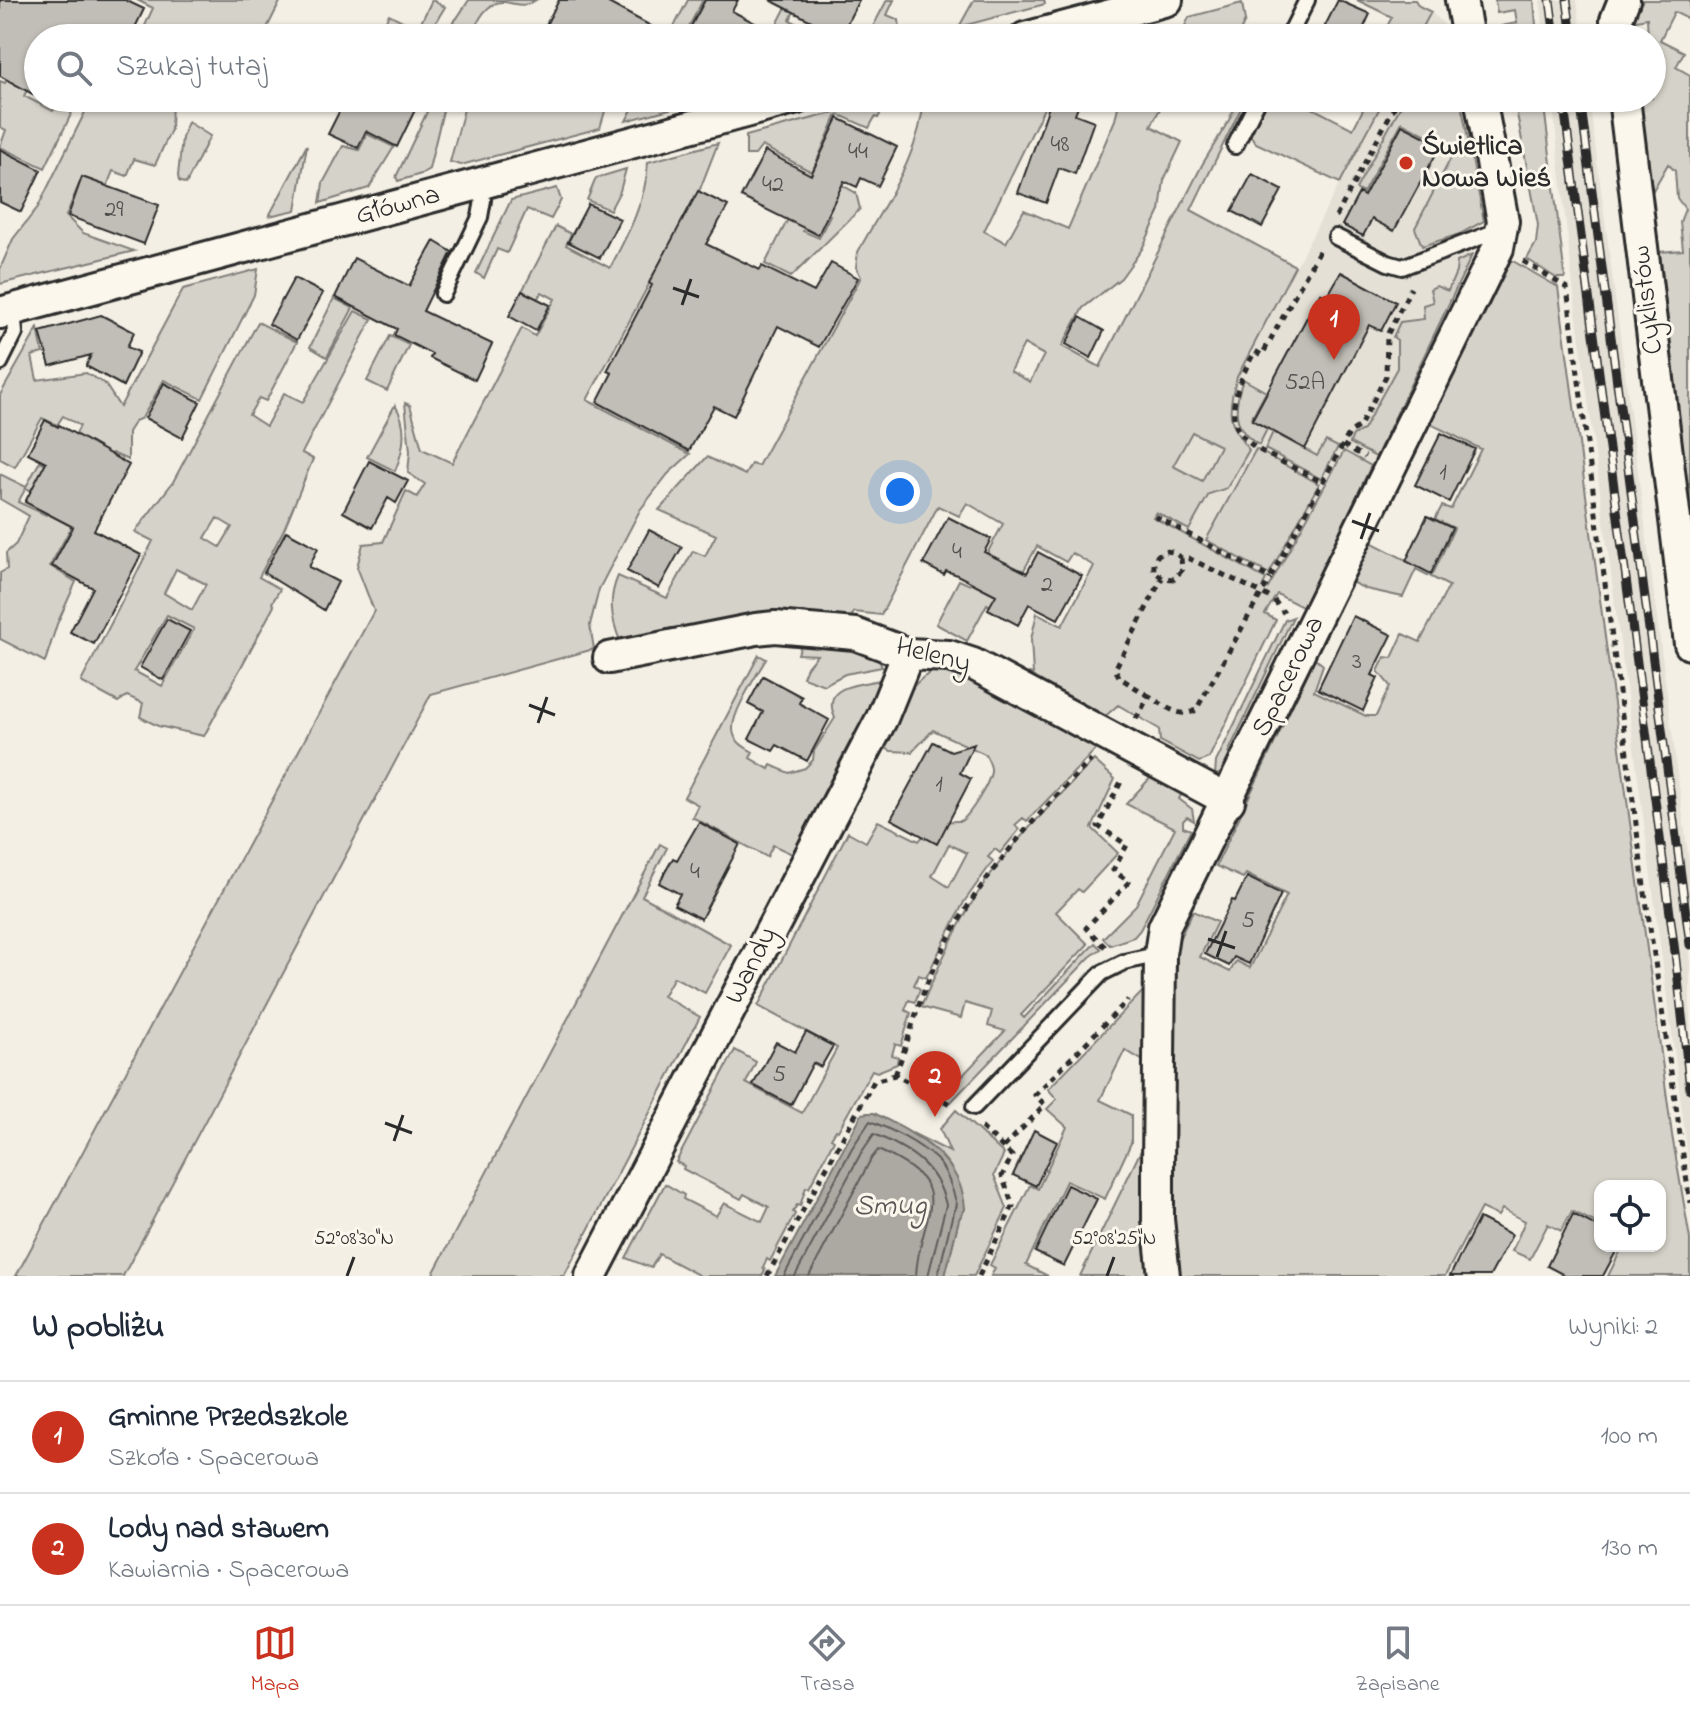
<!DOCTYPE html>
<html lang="pl">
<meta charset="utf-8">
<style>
body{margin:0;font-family:"Indie Flower",sans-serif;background:#f6f6f7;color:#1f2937}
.controls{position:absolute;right:24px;bottom:24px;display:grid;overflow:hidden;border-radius:16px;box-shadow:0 2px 6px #0004}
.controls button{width:72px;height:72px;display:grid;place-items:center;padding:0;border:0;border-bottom:2px solid #e0e1e3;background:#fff;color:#1f2937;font:40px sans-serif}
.you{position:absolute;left:900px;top:492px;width:28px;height:28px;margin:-20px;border:6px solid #fff;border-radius:50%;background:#1a73e8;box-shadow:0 0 0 12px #1a73e833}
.badge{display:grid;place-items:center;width:52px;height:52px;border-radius:50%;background:#c8321e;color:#fff;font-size:26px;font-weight:700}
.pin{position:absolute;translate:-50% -66px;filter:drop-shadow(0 2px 4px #0008)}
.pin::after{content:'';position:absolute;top:42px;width:28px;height:24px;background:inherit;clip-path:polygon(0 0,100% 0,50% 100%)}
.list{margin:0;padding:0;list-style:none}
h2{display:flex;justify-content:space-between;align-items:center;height:104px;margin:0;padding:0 32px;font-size:34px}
h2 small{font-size:26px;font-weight:400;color:#747a83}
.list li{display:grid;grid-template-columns:52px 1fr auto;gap:24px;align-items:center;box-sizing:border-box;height:112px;padding:0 32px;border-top:2px solid #e0e1e3}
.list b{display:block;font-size:30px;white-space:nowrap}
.list p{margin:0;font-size:26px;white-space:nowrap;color:#747a83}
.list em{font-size:26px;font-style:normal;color:#747a83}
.icon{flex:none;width:44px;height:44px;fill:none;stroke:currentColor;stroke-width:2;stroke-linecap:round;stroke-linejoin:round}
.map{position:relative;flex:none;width:1690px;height:1276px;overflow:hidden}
.search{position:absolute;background:#fff;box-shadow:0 2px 6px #0004;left:24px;right:24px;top:24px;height:88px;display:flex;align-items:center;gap:20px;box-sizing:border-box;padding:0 28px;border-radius:44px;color:#747a83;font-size:30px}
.sheet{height:328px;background:#fff}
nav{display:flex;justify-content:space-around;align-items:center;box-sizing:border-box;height:112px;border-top:2px solid #e0e1e3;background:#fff;font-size:22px;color:#747a83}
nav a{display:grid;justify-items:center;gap:4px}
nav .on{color:#c8321e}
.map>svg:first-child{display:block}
.built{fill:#e4e0d6}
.green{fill:#d5d2c9;stroke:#807e7a;stroke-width:2;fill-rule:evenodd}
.water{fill:#aca9a2;stroke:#787772;stroke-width:2}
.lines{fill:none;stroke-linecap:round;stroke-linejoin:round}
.shore{stroke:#5f5d5b;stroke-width:2}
.building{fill:#c0beb6;stroke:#2b2b2b;stroke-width:2}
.lane-casing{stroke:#2b2b2b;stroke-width:20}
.street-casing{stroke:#2b2b2b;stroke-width:36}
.path{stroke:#2b2b2b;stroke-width:5;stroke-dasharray:6 6;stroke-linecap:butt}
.lane{stroke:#fbf7ec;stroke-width:14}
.street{stroke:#fbf7ec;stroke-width:30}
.rail-casing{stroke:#2b2b2b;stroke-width:9}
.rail{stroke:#fbf7ec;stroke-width:6;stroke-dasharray:18;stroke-linecap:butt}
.ticks{fill:none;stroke:#2b2b2b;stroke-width:3}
.poi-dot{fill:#c8321e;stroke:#fbf7ec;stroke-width:3}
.labels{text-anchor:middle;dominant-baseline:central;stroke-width:6;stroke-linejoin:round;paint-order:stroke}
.number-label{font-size:24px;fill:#50504e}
.poi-label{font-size:28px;font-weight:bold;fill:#2b2b2b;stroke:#fbf7ec;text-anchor:start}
.street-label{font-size:28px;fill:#2b2b2b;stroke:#fbf7ec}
.water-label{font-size:30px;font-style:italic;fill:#585755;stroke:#fbf7ec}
.ticks-label{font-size:20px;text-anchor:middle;fill:#2b2b2b;stroke:#fbf7ec;stroke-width:6;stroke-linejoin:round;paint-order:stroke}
</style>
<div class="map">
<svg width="1690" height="1276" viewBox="0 0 1690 1276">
<rect width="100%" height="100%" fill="#f3efe4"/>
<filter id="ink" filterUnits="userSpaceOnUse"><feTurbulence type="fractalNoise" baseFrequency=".0125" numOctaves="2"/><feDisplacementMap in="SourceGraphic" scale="16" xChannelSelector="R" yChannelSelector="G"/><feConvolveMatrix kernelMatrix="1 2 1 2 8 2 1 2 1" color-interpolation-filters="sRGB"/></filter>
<g filter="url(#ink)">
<path class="built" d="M1540,0H1577L1582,38H1545Z
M1431,12L1446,26L1449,38H1417Z
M1385,98H1460L1484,221L1460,234L1472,255L1304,608L1142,521L1190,434L1217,412L1237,378Z
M1552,98H1589L1690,870V1171L1574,295Z"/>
<path class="green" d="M137,0H281L262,38H207L203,36L201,38H136L144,28L153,8Z
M432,0L445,7L426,38H377L389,14L418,29Z
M469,0H536C523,8 518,4 504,2C486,0 476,25 470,38H438L457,18Z
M688,0H703L687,30L701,38H668Z
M887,0H894L887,15L899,20L901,38H872L873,36L869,34Z
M974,0H1044L1045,4L959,27Z
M1357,0H1415L1419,6L1431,12L1417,38H1381L1392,17Z
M1495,0H1534L1537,38H1502L1501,26L1517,23L1515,10L1497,13Z
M1643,0H1690V20L1674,12L1660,40L1684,52L1676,67L1690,75V512L1660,252L1683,250L1680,222L1685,209L1677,198L1675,171L1668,164L1652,192L1640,98H1652V38H1640L1648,37L1647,18L1631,21Z
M1242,3L1245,21L1237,38L1180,37L1189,17Z
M786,7L794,11L790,20L800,25L796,38H770Z
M43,10L38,38V68L24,96L53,111L60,98H79L45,168L0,147L6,130L0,127V81L5,83Z
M92,98H172L171,130L155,165L134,159L127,176L113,171L107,186L82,177L66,216L83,233L134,251L0,284V269L13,239L38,207Z
M430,98H446L429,169L421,174L398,181L396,177L427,112Z
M467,98H609L600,128L461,165L450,162Z
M638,98H710L626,121Z
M889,98L878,118L875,117L869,128L840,115L836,117L812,172L762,146L755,155H746V136Z
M924,98H1049L984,231L1006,243L1024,210L1068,229L1115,120L1120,98H1157L1164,101L1151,126L1182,142L1164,180L1160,211L1142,249L1121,278L1083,308L1062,346L1100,367L1202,165L1229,120L1239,98H1246L1191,210L1295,266L1237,377C1227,409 1227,424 1249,450L1227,488L1209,494L1189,530L1156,512L1153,517L1266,579L1263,585L1268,588L1344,451L1371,466L1304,608L1277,594L1265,614L1276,620L1209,758L1199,762L1160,741L1159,729L1118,705L1102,719L1026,679L1029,673L1033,674L1031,639L1037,613L1062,626L1094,566L1072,553L1066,562L1037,546L1001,612L987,604L967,641L936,624L959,580L970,585L1003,524L967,503L959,516L938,506L881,615L854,612L849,621L671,628L620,641C611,618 608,599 618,576L667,598L693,551L705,556L716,535L659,510L707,457L745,475L751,464L758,466L861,277L856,267L858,252C885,202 920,156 924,98ZM1024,344L1044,355L1030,382L1010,371ZM1192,432L1220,446L1202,481L1173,466Z
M1269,98H1293L1353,129L1369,98H1385L1340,183L1256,143L1250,135Z
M1405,98H1460L1484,221L1460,234L1422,246L1415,228L1455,150L1402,122L1363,193L1356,189Z
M1514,98H1543L1565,278H1556L1527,259L1536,243L1538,225Z
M188,122L210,136L186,184L179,181L178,176L182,138Z
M367,134L394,147L369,188L320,203L323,183L343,146L359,150Z
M718,143L700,189L587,400L690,454L668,474L640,510L599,589L590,625L594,649L431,694L123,1276H16L374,611L357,567L363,544L383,542L406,491L417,497L425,484L408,473L410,451L405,403L410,405L422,449L452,463L522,328L535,336L555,299L542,292L533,305L519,297L556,226L571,234L566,245L610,268C628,234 646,201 648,162Z
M307,145L296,210L269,216Z
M626,169L620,191L610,210L587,200L596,178Z
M810,176L813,210L803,231L819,238L830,215L825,213L840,184L856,193L860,209L791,277L765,264Z
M557,188L561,200L551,219L527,209L507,253L497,249L484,278L476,273L511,200Z
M1472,255L1376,457L1350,443L1353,435L1363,430L1397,368V340L1393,337L1400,322L1424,319L1423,305L1433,302L1430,289L1436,286L1448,291L1456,272L1457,262Z
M1506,257L1558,287L1672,1135L1690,1239V1276H1608L1623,1246H1660V1186H1600V1225L1572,1211L1561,1231L1548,1224L1530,1259L1512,1251L1525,1221L1502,1209L1498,1216L1481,1208L1445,1276H1178L1171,1182L1175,947L1193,911L1217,922L1200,957L1230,972L1236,961L1250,968L1287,895L1246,874L1243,878L1216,866L1315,658L1323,665L1314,691L1366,716H1376L1390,686L1378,671L1385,657L1392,658L1403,634L1420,642L1449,586L1416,569L1403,597L1366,589L1351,582L1371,542L1433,574L1454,528L1435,519L1442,506L1451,509L1481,449L1427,422Z
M258,269L254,295L202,399L164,380L142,418L135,421L128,432V460L112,453L50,566L76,582L57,624L45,662L0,639V573L7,569L6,553L16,544L29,516L0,499V474L26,487L40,461L57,469L80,426L63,416L57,425L42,418L15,467L0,459V395L38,328L43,353L32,356L37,380L86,373L105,384L120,407L183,289ZM26,488L53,502L46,515L18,502Z
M334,298L353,308L327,357L310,347Z
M355,311L372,319L302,453L313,459L284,529L259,577L280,589L272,603L274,606L204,736L158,726L140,717L143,703L127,696L118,702L81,682L153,541L135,532L173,482L258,322L297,342L266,401L259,398L249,415L266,426L284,393L303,402ZM217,518L232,527L220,547L205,538ZM176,569L206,584L192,610L164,593ZM167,615L194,629L162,686L134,671Z
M390,336L409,345L387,391L367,381Z
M1243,379L1266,392L1251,419L1267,429L1259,445C1231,429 1234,406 1243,379Z
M395,405C408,425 404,450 395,471L367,457Z
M1273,432L1317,456L1326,441L1338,447L1321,479L1265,449Z
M1256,449L1319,484L1269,574L1206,540Z
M1293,617L1228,753L1235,766L1224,773L1215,775L1216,762L1285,620Z
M802,642C827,644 872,639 882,667L845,674L824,685L803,677L807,667L817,655L798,654Z
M759,655L766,659C757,675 732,712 733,729C733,741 744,747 753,752L750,758L769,769L771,765L789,773L805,768L813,760L814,751L835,718C820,683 860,686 883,679L859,735L854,734L792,854L773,845L767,857L692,817L698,805L684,797Z
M940,669L956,671L1099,746L1027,821L1023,818L1015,825L1019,830L1000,853L995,849L988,857L993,861L964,902L926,978L919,975L914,985L920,989L915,1002L909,1000L905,1010L911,1013L901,1046L895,1044L892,1055L898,1057L897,1064L877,1072L872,1070L838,1131L836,1130L831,1138L834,1140L809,1188L806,1187L800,1206L797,1205L793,1212L795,1214L770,1261L767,1259L763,1268L765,1270L762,1276H700L659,1254L651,1268L626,1258L665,1184L684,1195L683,1199L716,1216L724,1203L762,1222L769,1207L744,1194L741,1199L683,1169L684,1166L676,1162L735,1050L756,1062L746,1083L802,1113L837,1048L758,1006L848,832L866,842L878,821L919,841C930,826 942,820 961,821C970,815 989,784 991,772C992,766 988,759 985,754L933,730L912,752L891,751L880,745C895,718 907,678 940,669ZM949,844L967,853L949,887L932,876Z
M1094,760L1115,779L1092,828L1118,853L1082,892L1078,889L1056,912L1088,944L1021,1015L1024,1018L1095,943L1101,949L1090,957L950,1103L941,1098L1005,1031L988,1026L992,1011L965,1003L961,1018L921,1007C939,965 958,923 983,885C1014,840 1056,800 1094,760Z
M1153,775L1183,791L1179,799L1192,809L1194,821L1187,817L1183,821V827L1191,830L1140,930L1134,937L1110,945L1103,938L1136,905L1175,828L1126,804Z
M660,844L667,848L642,896L731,945L705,993L674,977L663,996L700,1017L564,1276H432Z
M1148,986L1145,1062L1125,1050L1100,1100L1131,1115V1143L1105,1199L1066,1181L1026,1265L1048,1276H991L995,1268L990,1265L1030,1185L1038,1189L1067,1127L1047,1109L1057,1099L1048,1089Z
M956,1110L1004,1154L994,1175L1007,1208L974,1276H945L959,1219L965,1209C955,1166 948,1157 912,1133L950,1152L940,1129Z
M1148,1136L1154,1276H1080Z"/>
<path class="water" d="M867,1113H874C914,1134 962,1156 965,1209L959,1219L945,1276H775L862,1114Z"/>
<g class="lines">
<path class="shore" d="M784,1276L852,1148L870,1121C891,1129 919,1143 936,1159C947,1170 953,1191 957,1205L952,1217L938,1276
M795,1276L861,1153L874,1134C909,1149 937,1165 946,1205L928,1276
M809,1276L871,1159L878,1150C965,1188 918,1213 916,1276"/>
</g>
<path class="building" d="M0,0H125L144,9L130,38H38V97L0,76Z
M559,0H603L673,38H539Z
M705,0H738L732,11L783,38H704L689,30Z
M770,0H859L843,31L828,24L825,28Z
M1338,0L1370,14L1359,38H1319Z
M346,98H400L417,106L397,147L366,131L358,148L328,134Z
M1052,98H1081L1075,114L1094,121L1075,174L1059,168L1046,203L1018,193Z
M838,118L897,147L878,186L861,178L857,187L844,181L818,235L741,197L765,151L811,175Z
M1402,125L1441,145L1394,231L1372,219L1363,236L1342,225L1359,193L1364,196Z
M0,149L41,170L21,212L0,202Z
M1252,174L1282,190L1262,227L1232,211Z
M82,177L159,205L144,244L68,216Z
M698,191L728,206L706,244L760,270L762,266L814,292L831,263L858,278L819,347L778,326L734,416L714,406L689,451L597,402L612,373L607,371L652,285L649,283Z
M588,204L620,219L600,258L568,242Z
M434,241L452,252L423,311L492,344L475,380L430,358L432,354L394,335L397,329L335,297L354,258L409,286Z
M1341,272L1396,302L1381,331L1369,325L1305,449L1252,420L1320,293L1327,297Z
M294,278L323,293L297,340L269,324Z
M522,291L550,305L536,331L509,316Z
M101,315L134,332L127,347L139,352L123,386L86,366L91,355L50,366L40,332Z
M1080,317L1104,331L1091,358L1066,344Z
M164,383L200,402L182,438L145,418Z
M45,420L58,427L59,425L129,465L94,530L141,555L94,644L70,632L93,588L52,566L73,527L25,502L46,462L28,453Z
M1441,433L1475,449L1449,502L1415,485Z
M369,461L408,481L396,503L388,498L372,528L343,512Z
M1427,516L1452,528L1431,574L1406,561Z
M948,517L991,539L984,552L1027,573L1038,552L1082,576L1058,619L1029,604L1018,625L988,609L996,595L955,574L946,571L944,575L923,564Z
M649,530L682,547L659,588L627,571Z
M286,531L318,548L309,567L338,582L324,610L264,573Z
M1353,616L1392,635L1372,675L1378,678L1363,711L1318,689Z
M167,619L190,631L163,680L140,667Z
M763,676L802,697L799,703L829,720L807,761L777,745L773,751L749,739L763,712L748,704Z
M933,742L951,751L974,744L960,773L971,779L937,844L891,819Z
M699,822L740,844L701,919L674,905L680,894L659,883L673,858L677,860Z
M1247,877L1281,894L1249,964L1234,957L1229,966L1205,954L1232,900L1235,901Z
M806,1032L833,1046L821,1067L813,1063L791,1105L753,1085L776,1042L795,1052Z
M1034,1130L1057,1142L1036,1186L1013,1175Z
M1067,1185L1097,1199L1064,1266L1035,1252Z
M1573,1214L1600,1228V1246H1619L1603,1276H1566L1547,1266Z
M1479,1218L1512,1235L1490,1276H1450Z"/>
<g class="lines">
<defs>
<path id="lane" d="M1288,38L1307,0
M1235,146L1259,98
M1336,237L1388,263L1402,267L1502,229
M443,294L480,217L483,200L481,183
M0,363L15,333L13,309
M974,1107L1102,973L1124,962L1160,954"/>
<path id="street" d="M1461,0L1468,38
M1025,38L1167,0
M1617,38L1616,20L1624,0
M1624,98L1690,644
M0,313L797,98
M609,658L756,629L775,627L855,634L908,654L949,656L973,664L1229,801
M591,1276L882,718L908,654
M1164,1276L1158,1219V1169L1160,954L1164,927L1498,248L1503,221L1480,98"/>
</defs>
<use href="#lane" class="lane-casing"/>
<use href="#street" class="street-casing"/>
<path class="path" d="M1336,217L1399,98
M1319,251L1262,355L1255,351C1205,442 1249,443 1322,482
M1523,261L1567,288L1644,886L1690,1203
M1343,445L1365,457
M1155,516L1270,578L1350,432L1360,426L1386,376L1387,335L1411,288
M1181,558L1182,570L1174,579L1162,578L1154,570C1152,552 1169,545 1181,558H1188L1262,593L1274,600L1284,613
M1149,696L1120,678L1115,669L1162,578
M1136,719L1149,696C1163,704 1179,720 1196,710L1270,578
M1105,947L1086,928L1129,882L1113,870L1127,845L1098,826L1123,778
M895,1075C908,1043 916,1009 930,976C967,892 1027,825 1091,760
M1004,1147L1045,1105L1035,1095L1128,1000
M767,1276L874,1081L895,1075L954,1106
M979,1276L1013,1206L1002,1176L1012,1156L981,1127"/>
<use href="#lane" class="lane"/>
<use href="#street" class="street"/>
<defs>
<path id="rail" d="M1550,0L1555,38
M1567,0L1572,38
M1563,98L1675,952L1690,1089
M1580,98L1690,945"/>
</defs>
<use href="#rail" class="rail-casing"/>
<use href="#rail" class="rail"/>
</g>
</g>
<path class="ticks" d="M673,288L699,297M682,305L691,279M1352,521L1379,531M1361,539L1370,513M529,705L555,715M538,723L547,697M1208,939L1235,948M1217,957L1226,931M385,1123L412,1133M394,1141L403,1115M347,1276L354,1257M1107,1276L1114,1257"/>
<circle class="poi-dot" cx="1406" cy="163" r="8"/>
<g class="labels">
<g class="number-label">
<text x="1060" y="145">48</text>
<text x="858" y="152">44</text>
<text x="773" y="185">42</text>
<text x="114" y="210">29</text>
<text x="1305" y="383">52A</text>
<text x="1443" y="473">1</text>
<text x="957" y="552">4</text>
<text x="1047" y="585">2</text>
<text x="1357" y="662">3</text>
<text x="939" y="785">1</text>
<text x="695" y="872">4</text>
<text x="1248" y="921">5</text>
<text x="779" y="1075">5</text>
</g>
<g class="poi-label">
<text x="1422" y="147">Świetlica<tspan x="1422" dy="32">Nowa Wieś</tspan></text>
</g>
<g class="street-label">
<text transform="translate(398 206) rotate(-15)">Główna</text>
<text transform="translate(1648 300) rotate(-97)">Cyklistów</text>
<text transform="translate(933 656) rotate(14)">Heleny</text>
<text transform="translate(1289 677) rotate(-64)">Spacerowa</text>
<text transform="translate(752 966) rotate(-63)">Wandy</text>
</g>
<g class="water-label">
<text x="890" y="1207">Smug</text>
</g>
</g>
<g class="ticks-label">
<text x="354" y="1244">52°08'30"N</text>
<text x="1114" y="1244">52°08'25"N</text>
</g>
</svg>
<div class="controls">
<button><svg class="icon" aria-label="locate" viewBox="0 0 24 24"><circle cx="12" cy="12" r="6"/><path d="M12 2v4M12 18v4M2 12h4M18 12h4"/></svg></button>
</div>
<div class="you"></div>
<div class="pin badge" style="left:1334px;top:360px">1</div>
<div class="pin badge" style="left:935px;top:1117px">2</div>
<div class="search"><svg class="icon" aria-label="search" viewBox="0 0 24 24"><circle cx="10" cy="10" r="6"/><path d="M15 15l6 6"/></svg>Szukaj tutaj</div>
</div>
<section class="sheet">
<h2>W pobliżu<small>Wyniki: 2</small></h2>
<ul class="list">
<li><span class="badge">1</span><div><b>Gminne Przedszkole</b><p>Szkoła · Spacerowa</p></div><em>100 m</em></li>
<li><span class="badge">2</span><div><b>Lody nad stawem</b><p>Kawiarnia · Spacerowa</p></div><em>130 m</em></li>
</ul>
</section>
<nav>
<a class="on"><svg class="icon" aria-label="map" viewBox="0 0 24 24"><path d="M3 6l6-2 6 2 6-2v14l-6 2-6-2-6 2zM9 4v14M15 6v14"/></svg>Mapa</a>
<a><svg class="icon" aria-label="directions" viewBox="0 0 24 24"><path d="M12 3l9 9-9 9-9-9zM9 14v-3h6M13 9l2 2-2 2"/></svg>Trasa</a>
<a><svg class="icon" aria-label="saved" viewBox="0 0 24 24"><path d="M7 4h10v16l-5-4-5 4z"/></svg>Zapisane</a>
</nav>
